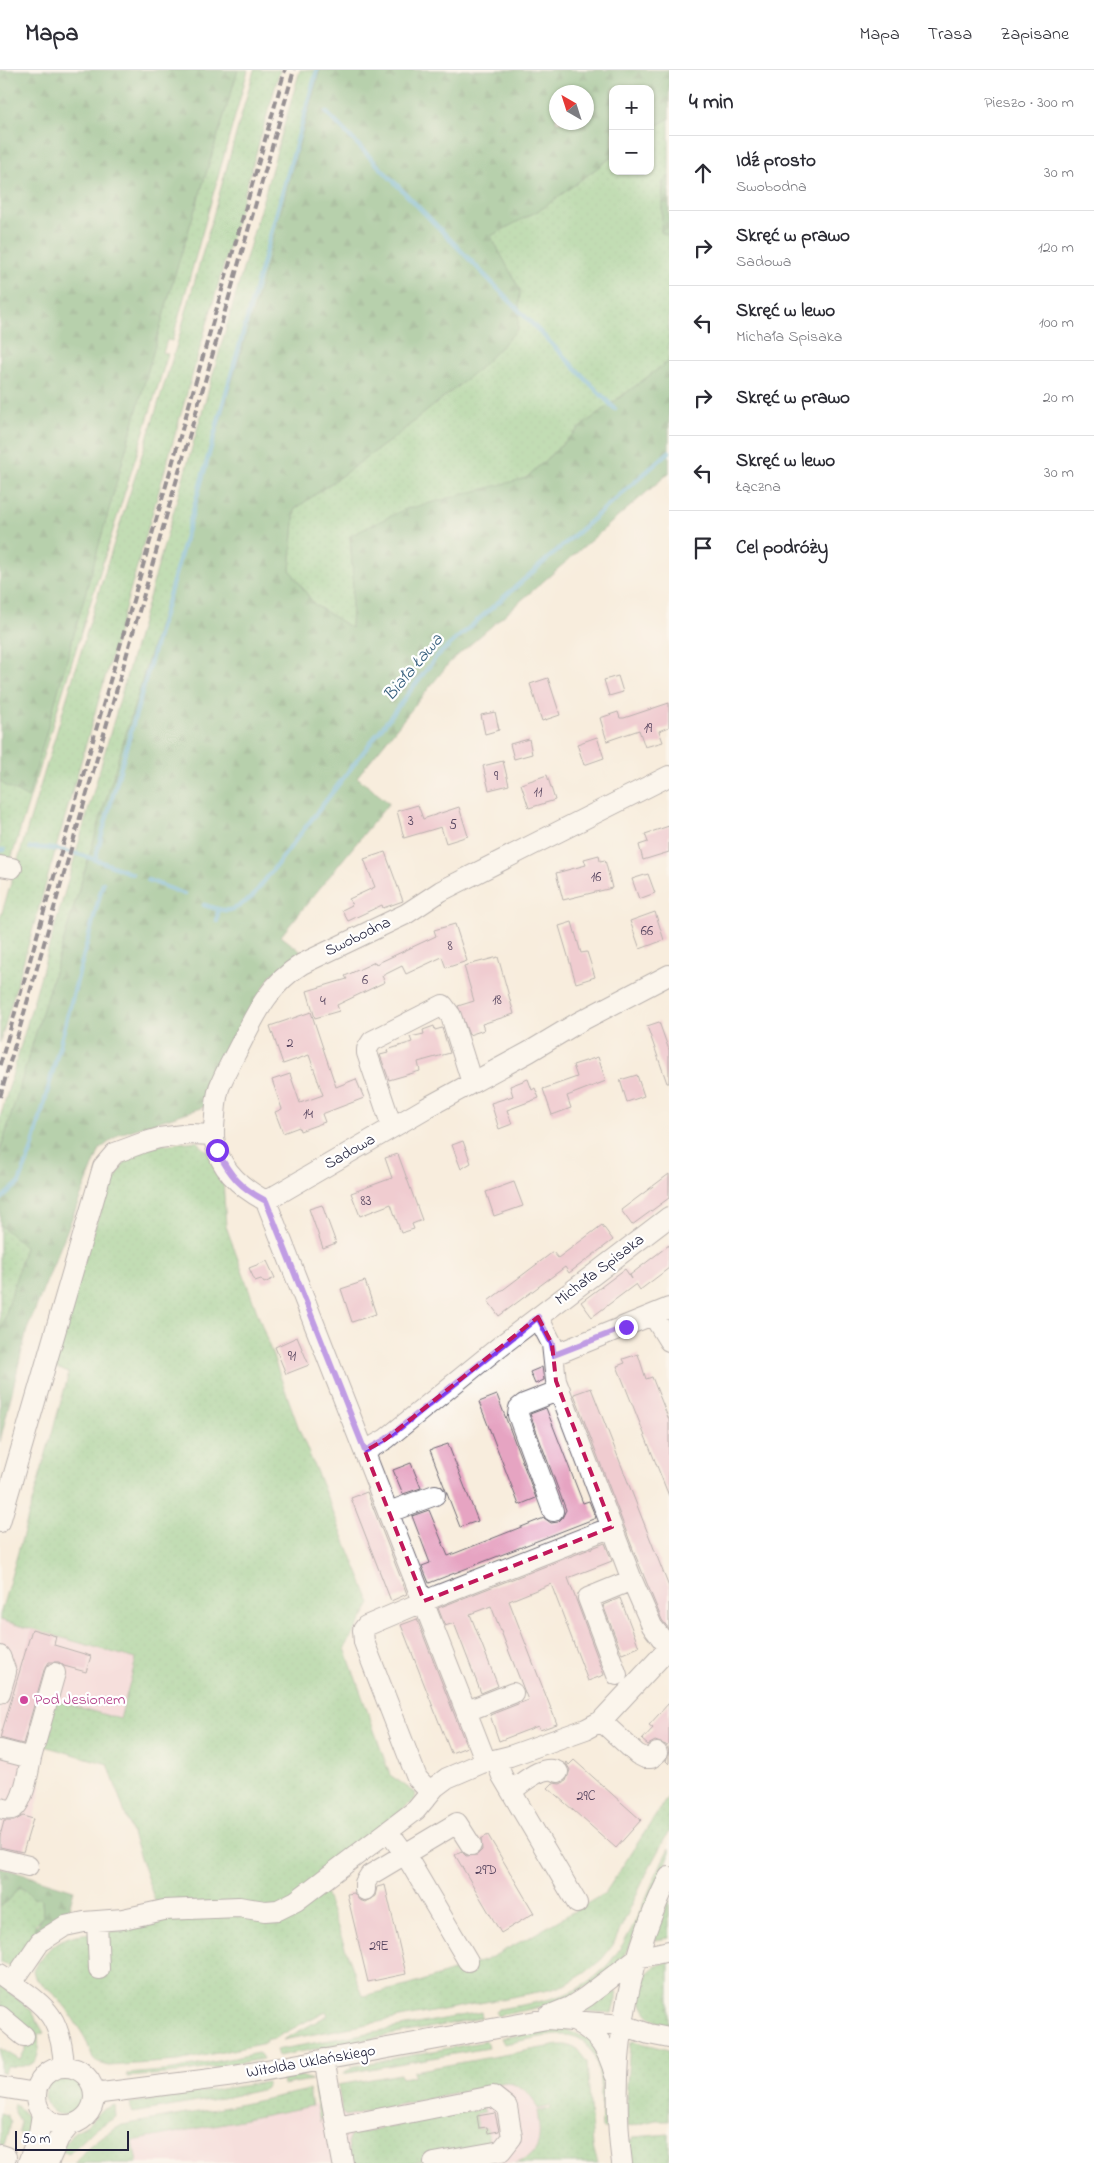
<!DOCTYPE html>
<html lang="pl">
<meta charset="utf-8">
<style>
body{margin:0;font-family:"Indie Flower",sans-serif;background:#f2f2f3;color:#2b2b33}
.controls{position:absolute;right:15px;top:15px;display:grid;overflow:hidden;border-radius:10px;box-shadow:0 1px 4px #0004}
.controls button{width:45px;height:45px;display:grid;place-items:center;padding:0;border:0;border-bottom:1px solid #e1e1e2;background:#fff;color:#2b2b33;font:25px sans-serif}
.compass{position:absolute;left:549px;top:15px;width:45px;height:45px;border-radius:50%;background:#fff;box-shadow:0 1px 4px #0004;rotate:321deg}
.scale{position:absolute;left:15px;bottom:12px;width:114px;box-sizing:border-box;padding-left:5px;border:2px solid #22223b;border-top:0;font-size:14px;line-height:18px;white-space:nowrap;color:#22223b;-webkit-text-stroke:4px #fff;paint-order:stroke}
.stop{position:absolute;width:15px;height:15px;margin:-11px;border:4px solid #7c3aed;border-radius:50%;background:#fff}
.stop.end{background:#7c3aed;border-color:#fff;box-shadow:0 1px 5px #0008}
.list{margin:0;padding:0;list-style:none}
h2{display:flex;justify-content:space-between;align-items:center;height:65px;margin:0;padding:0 20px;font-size:21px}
h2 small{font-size:16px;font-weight:400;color:#7c7c81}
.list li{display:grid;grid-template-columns:32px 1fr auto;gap:15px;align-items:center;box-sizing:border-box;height:75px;padding:0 20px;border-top:1px solid #e1e1e2}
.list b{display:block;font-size:19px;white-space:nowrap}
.list p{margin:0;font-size:16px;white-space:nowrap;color:#7c7c81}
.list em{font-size:16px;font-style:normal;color:#7c7c81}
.icon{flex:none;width:28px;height:28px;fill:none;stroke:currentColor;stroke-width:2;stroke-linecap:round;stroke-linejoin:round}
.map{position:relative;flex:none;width:669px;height:2093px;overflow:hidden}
header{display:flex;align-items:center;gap:30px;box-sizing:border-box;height:70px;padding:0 25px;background:#fff;border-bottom:1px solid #e1e1e2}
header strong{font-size:24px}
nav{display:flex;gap:28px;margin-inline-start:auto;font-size:18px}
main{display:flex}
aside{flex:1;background:#fff}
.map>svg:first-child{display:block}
.built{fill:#f4cfdc}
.grass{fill:url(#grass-dots);stroke:#527660}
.forest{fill:url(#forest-firs);stroke:#466856;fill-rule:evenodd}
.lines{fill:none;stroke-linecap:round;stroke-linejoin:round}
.stream{stroke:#56aed3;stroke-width:4.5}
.building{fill:#e6a4c2}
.minor-casing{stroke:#6d6974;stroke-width:22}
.minor{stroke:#fff;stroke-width:20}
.rail{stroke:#22223b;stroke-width:4;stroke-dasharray:8 4;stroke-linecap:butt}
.route{stroke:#7c3aed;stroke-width:6}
.marked{fill:none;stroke:#c2185b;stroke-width:4;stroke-dasharray:10 6;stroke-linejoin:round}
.hotel-dot{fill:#d1479c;stroke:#fff;stroke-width:2}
.labels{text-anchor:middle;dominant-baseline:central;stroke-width:4.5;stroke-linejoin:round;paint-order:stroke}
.number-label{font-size:14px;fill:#53425d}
.street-label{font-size:16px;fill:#22223b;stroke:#fff}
.hotel-label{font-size:16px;fill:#b23c85;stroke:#fff;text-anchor:start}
.water-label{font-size:18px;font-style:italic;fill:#39617f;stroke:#fff}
</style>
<header>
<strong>Mapa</strong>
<nav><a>Mapa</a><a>Trasa</a><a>Zapisane</a></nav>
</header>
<main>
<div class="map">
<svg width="669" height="2093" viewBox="0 0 669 2093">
<defs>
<pattern id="grass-dots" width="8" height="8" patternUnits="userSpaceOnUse" patternTransform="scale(1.25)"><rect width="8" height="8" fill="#82c984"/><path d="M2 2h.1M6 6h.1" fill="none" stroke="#70ac73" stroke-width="1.8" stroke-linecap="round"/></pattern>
<pattern id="forest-firs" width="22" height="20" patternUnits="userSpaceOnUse" patternTransform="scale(1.25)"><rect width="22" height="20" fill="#69ad72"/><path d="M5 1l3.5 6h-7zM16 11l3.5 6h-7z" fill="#568c5f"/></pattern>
</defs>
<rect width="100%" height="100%" fill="#fff"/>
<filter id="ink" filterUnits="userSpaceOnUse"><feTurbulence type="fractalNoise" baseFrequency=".02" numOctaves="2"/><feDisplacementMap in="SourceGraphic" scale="10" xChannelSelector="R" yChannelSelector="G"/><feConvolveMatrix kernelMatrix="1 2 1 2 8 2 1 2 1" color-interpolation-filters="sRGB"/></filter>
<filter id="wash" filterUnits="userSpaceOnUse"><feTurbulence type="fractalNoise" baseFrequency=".0096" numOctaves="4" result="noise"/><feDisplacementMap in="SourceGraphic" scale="20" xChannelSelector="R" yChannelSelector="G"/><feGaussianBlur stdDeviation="1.12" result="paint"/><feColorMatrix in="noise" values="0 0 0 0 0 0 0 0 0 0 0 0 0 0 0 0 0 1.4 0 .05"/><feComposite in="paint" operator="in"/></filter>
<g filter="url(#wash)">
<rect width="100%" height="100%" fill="#f8eddd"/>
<path class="built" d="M0,1550L136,1589L120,1649L53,1630L32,1713L42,1715L23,1789L0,1783Z
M536,1990L557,2089L534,2093H137L132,2071Z"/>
<path class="grass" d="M238,0H248L172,271L167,270L163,283L168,284C115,454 62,623 10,793L0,791V710L3,714L28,727L175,204Z
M254,0H280L0,973V849L108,492L177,274Z
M300,0H320L253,242L0,1082V1048Z
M669,48V106L663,113L661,162L669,166V291L584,354L526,408L472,424L350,466L353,507L351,558L314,534L290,500L295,439L391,370L480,298L518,259L520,220L490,166L543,138L613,86V101H650V60Z
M196,1071L210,1084L223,1109L226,1156L301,1364L371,1534L345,1578L390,1705L416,1723L415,1729L318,1810L325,1823L363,1926L410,1915L486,1890L535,1864L605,1823L669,1725V1761L651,1794L613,1875L602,1889L585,1903L567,1914L549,1920L283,1970L328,1945L326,1941L275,1968L265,1970L266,1973L178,1991L109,1996L98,1993L93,1988L85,1968L67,1939L52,1922L35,1908L33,1900C60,1857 79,1866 123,1860V1855L157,1837L108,1694L40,1675L53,1630L120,1649L136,1589L0,1550V1545L69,1303L53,1297C64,1257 105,1094 139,1079C149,1075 184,1073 196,1071Z
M0,1155L25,1177L0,1265Z
M669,1778V1787L630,1875L623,1887L604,1907L556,1934L497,1946L496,1942L499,1939C520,1935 543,1932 563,1925C627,1903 640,1831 669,1778Z
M19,1817L42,1830L43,1846L35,1854L36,1864L13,1895L8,1896L0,1893V1837L9,1830Z
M669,1829V1868L656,1870L654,1867Z
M669,1892V1956C631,1948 630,1898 669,1892Z
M0,1915L31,1940L44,1963L38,1965C41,1995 34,1998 6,1996L4,2004L0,2002V1978L20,1990L31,1968L0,1940Z
M616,1922H618L612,1943L583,1941Z
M481,1942L482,1948L278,1986L276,1980Z
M565,1958L590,1970L601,1991L606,2059L602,2057C600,2027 607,1964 562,1965C543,1965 523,1971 504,1974L501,1968Z
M486,1971L488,1978L342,2004L354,1996Z
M633,1971L669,1980V2050H656L627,2057V2031L628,2028H626L630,1973Z
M558,1975H567L577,1979L587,1992L593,2077L598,2093H515C543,2084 541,2066 537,2041L551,2039L550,2035L548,2037L537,2039C533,2023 521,2016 506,2012L345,2046L342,2042L338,2015L400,2004L401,2008L414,2006V2001Z
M258,1983L261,1985L263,1989L180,2003L127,2007V2004L173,2000Z
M301,2006L312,2010L283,2015L282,2009Z
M45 2026a19 19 0 1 1 38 0a19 19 0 1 1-38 0Z
M267,2012V2017L265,2019L228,2027L132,2043L130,2033Z
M319,2018L324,2043L320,2052L314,2019Z
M309,2020L312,2036L133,2071L137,2093H75L87,2078L98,2069L122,2055L233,2036Z
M14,2034C27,2042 31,2052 30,2068L19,2063L20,2052L13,2038Z
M115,2035L116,2047L94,2060L69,2084L60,2080L74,2062L87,2055L101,2040Z
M483,2038L485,2042L476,2044L478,2059L487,2058L489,2074L484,2078L411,2093H351L348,2071L351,2064Z
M0,2043L7,2045L11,2052L4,2076L0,2075Z
M669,2064V2093H631L628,2071H633V2067Z"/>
<path class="forest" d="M0,0H238L175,204L28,728L3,714L0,710Z
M320,0H669V48L650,60V19H613V86L543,138L491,166L520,220L518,259L480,298L391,370L295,439L290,500L314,534L351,558L353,507L350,466L403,440L526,408L584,354L669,291V403L450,592L357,707L389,733L281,866L303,883L271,905L254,935L204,1037L120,1064L100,1079L27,1260L0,1372V1265L25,1177L0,1155V1082L253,242ZM556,22H586V52H556Z
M669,106V166L661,162L663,112Z
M0,1797L74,1820L68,1843L75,1844L36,1864L34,1858L43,1846L42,1830L39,1827L34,1829L26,1820L19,1817L9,1830L0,1837Z"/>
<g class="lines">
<path class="stream" d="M326,42L615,339
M30,778C65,776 100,791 132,804
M0,780H4
M95,789L317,0
M148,810L184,824
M204,835C230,843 230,843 252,827L437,586L669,382
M217,851L218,839
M0,1130L19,1113L32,1079L103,813"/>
</g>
<g id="blocks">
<path class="building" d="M618,606L623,622L609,626L604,610Z
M548,608L560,645L542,651L530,614Z
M669,633V657L659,661L663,672L645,677L639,660L607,671L600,648L618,642L620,648H624Z
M495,642L499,660L485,664L481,645Z
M597,667L604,688L584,695L577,674Z
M529,669L532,684L514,689L510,674Z
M503,691L509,715L489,720L483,696Z
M547,705L555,730L529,738L521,714Z
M418,735L423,749L459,737L468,766L446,773L441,757L404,768L397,741Z
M669,756V782L643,790L639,775L648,772L645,764Z
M385,782L403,831L383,838L382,835L348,851L342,840L352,835L349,829L375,817L364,789Z
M599,785L600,791L605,790L612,818L563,830L556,803L586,795L584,789Z
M648,804L655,823L639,829L632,809Z
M655,842L664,870L640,879L630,851Z
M572,852L581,883L587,882L595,907L576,913L559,856Z
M455,854L467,891L446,898L442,887L406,904L402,896L382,906L385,912L337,935L339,941L315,948L307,921L347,909L345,906L375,892L376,894L436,866L434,860Z
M498,887L514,944L482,954L484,960L469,965L458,936L474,931L464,896Z
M311,942L336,1017L356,1009L364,1028L322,1044L325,1052L300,1061L299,1057L283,1063L275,1042L282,1039L272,1010L290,1004L300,1033L323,1025L309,985L283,994L270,956Z
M659,952L669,980V1013H667L647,956Z
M434,956L435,960L442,958L450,983L418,992L420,1001L389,1010L380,985L388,983L387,980L412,972L410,967L424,964L423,960Z
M598,987L606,1011L567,1026L571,1038L552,1045L543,1019L577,1007L573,995Z
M637,1005L644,1026L627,1032L620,1010Z
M528,1009L532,1020L535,1018L539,1028L507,1040L512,1054L499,1059L491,1033L513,1026L510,1016Z
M463,1071L471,1093L461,1099L452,1075Z
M398,1084L422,1150L412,1154L414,1159L401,1163L391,1134L360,1146L351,1123L392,1108L385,1088Z
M669,1104V1128L632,1155L621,1140Z
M514,1112L523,1136L494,1146L486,1122Z
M322,1135L336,1173L323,1178L309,1139Z
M602,1155L613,1170L569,1203L565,1197L499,1246L488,1231L553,1182L558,1188Z
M669,1175V1198L640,1220L636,1214L592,1247L581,1232L625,1199L632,1209L630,1205Z
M267,1191L275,1208L264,1213L261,1209L255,1211L249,1198Z
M365,1211L376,1244L352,1252L341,1219Z
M297,1267L309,1295L286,1304L275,1277Z
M638,1284L646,1309L652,1307L669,1350V1426L617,1296L625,1293L623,1289Z
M542,1297L544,1310L535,1314L530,1302Z
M591,1318L669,1517V1559L662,1550L634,1482L574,1324Z
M497,1325L536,1428L519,1435L479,1332Z
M546,1338L583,1433L589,1431L596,1448L429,1513L422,1496L430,1493L412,1446L429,1440L448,1486L544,1448L551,1453L558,1452L562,1448L566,1440L530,1344Z
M448,1374L478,1451L460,1457L430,1380Z
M411,1393L421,1418L403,1424L393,1400Z
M367,1422L407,1524L391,1531L351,1428Z
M605,1473L612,1491L568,1508L604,1605L588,1611L551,1514L509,1531L557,1654L540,1660L538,1656L499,1671L490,1645L528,1630L491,1536L470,1544L498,1616L481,1623L454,1553L445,1556L438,1538Z
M620,1528L639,1577L622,1584L603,1535Z
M417,1549L467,1677L451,1683L401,1555Z
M32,1559L56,1566L54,1575L91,1586L86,1602L64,1596L59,1592H49L44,1600L23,1674L0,1668Z
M669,1633V1694L666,1691L669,1681L666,1675L655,1671L648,1675L642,1670L653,1658L649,1655Z
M574,1690L641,1750L616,1778L548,1718L553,1713L560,1714L566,1711L570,1700L566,1693L567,1692L569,1695Z
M23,1746L33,1749L23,1782L0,1777V1766L4,1751H14Z
M488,1765L534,1843L501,1863L455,1785L461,1781L466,1786L477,1785L482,1780L481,1769Z
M385,1815L406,1904L368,1912L347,1824L354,1823L359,1830L365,1832L375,1826L377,1817Z
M495,2043L499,2061L488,2063L487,2057L479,2058L477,2046Z"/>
</g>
</g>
<g filter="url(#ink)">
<use href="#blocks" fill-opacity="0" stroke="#6d6974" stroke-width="1"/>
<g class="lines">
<defs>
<path id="minor" d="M0,796L12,798
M392,1057L367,983V979L372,971L443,935L451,946L472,1013
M266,1131C243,1119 221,1101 215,1073C213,1065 214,1055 215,1046C216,1035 216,1023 221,1013C227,999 235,985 242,971C257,941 271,913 302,894L406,844L441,821L669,706
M266,1131L486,1692
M266,1131L426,1038L529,982L579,952L669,905
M653,1245L669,1271
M538,1247L552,1274L556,1311L632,1510L652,1556L669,1578
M554,1285L669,1238
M365,1381L386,1369L499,1277L669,1147
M553,1441L518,1345L519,1338L524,1334L560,1320
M389,1442L435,1425
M0,1452L103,1097L115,1083L142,1073L159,1068L190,1064L214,1065
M0,1586L6,1602L0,1623
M617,1605L588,1528L632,1510
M467,1641L513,1623
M601,1651L637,1684L645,1688H651L657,1683
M0,1680L31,1688C29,1699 23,1736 12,1739C8,1740 3,1739 0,1738
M31,1688L55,1603
M496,1690L502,1706L577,1833
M511,1721C523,1713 543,1693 558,1702
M430,1722L417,1708L364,1572L363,1560L366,1556L439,1525L612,1457
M388,1761L405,1784L468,1891
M0,1789L28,1796
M365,1820V1813L370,1805L457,1753L471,1775
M97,1852L99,1899
M0,1904C42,1935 61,1940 64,1997
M12,1913L40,1872L65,1856L84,1852L123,1849L164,1840L239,1837L265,1841L278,1840L296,1831L416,1740L435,1717L447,1708L482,1693L510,1686L586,1659L601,1651L669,1578
M0,1946L24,1966
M548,1946L570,1937L586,1927L637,1888L669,1881
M574,1951C598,1963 608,1979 615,2005
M324,1989L343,2093
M36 2026a29 29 0 1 1 58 0a29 29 0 1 1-58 0Z
M0,2017L36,2023
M94,2024L234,2006L547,1949L623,1955L649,1964L669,1968
M337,2057L493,2026L507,2037L512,2067L501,2081L434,2093
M0,2085L6,2087
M28,2093L39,2063L42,2044
M48,2093L59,2068L70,2055
M622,2093C609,1996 625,1895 669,1807"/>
</defs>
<use href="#minor" class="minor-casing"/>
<use href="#minor" class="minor"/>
<path class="rail" d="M0,995L285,0
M0,1027L294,0"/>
</g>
</g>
<g class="lines" filter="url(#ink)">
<path class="route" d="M217,1080C230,1106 241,1118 266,1131L365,1381L386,1369L538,1247L552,1274L554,1285L626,1257"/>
</g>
<path d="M0 0H669V2093H0ZM538,1247L552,1274L556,1311L612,1457L424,1531L365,1381L386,1369Z" fill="#f8eddd" fill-opacity=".55" fill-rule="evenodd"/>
<path class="marked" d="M538,1247L552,1274L556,1311L612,1457L424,1531L365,1381L386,1369Z"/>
<circle class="hotel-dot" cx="24" cy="1630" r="5"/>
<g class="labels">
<g class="number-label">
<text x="648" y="658">19</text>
<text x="496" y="706">9</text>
<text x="538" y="722">11</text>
<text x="411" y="751">3</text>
<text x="453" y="755">5</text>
<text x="596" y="807">16</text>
<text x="647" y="861">66</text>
<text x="450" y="876">8</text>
<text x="365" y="910">6</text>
<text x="497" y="930">18</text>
<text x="323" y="931">4</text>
<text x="290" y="973">2</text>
<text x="308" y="1044">14</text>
<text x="366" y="1131">83</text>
<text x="292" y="1286">91</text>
<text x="586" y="1726">29C</text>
<text x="486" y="1800">29D</text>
<text x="379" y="1876">29E</text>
</g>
<g class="street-label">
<text transform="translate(358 867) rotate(-26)">Swobodna</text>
<text transform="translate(350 1082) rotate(-30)">Sadowa</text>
<text transform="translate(600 1200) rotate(-37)">Michała Spisaka</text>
<text transform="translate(311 1992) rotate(-10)">Witolda Uklańskiego</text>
</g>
<g class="hotel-label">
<text x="34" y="1630">Pod Jesionem</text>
</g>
<g class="water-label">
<text transform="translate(414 598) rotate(-50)">Biała Ława</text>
</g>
</g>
</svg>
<div class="controls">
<button>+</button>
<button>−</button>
</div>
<svg class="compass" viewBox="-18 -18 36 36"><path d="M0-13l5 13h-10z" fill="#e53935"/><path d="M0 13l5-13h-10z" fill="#7c7c81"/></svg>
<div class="scale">50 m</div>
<div class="stop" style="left:217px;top:1080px"></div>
<div class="stop end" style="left:626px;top:1257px"></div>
</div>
<aside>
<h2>4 min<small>Pieszo · 300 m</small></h2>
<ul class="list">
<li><svg class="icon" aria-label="ahead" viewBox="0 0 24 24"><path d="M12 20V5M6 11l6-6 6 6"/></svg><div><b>Idź prosto</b><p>Swobodna</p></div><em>30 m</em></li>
<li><svg class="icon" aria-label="right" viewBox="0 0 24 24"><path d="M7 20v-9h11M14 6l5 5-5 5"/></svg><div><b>Skręć w prawo</b><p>Sadowa</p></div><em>120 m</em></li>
<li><svg class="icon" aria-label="left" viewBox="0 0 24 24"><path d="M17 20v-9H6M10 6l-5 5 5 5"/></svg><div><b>Skręć w lewo</b><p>Michała Spisaka</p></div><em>100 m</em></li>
<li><svg class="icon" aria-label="right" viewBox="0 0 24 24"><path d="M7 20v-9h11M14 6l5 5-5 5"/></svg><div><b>Skręć w prawo</b></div><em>20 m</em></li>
<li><svg class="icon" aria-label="left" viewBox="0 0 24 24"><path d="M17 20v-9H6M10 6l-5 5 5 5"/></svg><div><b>Skręć w lewo</b><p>Łączna</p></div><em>30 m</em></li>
<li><svg class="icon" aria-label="arrive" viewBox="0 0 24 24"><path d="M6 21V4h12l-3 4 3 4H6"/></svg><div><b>Cel podróży</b></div></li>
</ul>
</aside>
</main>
